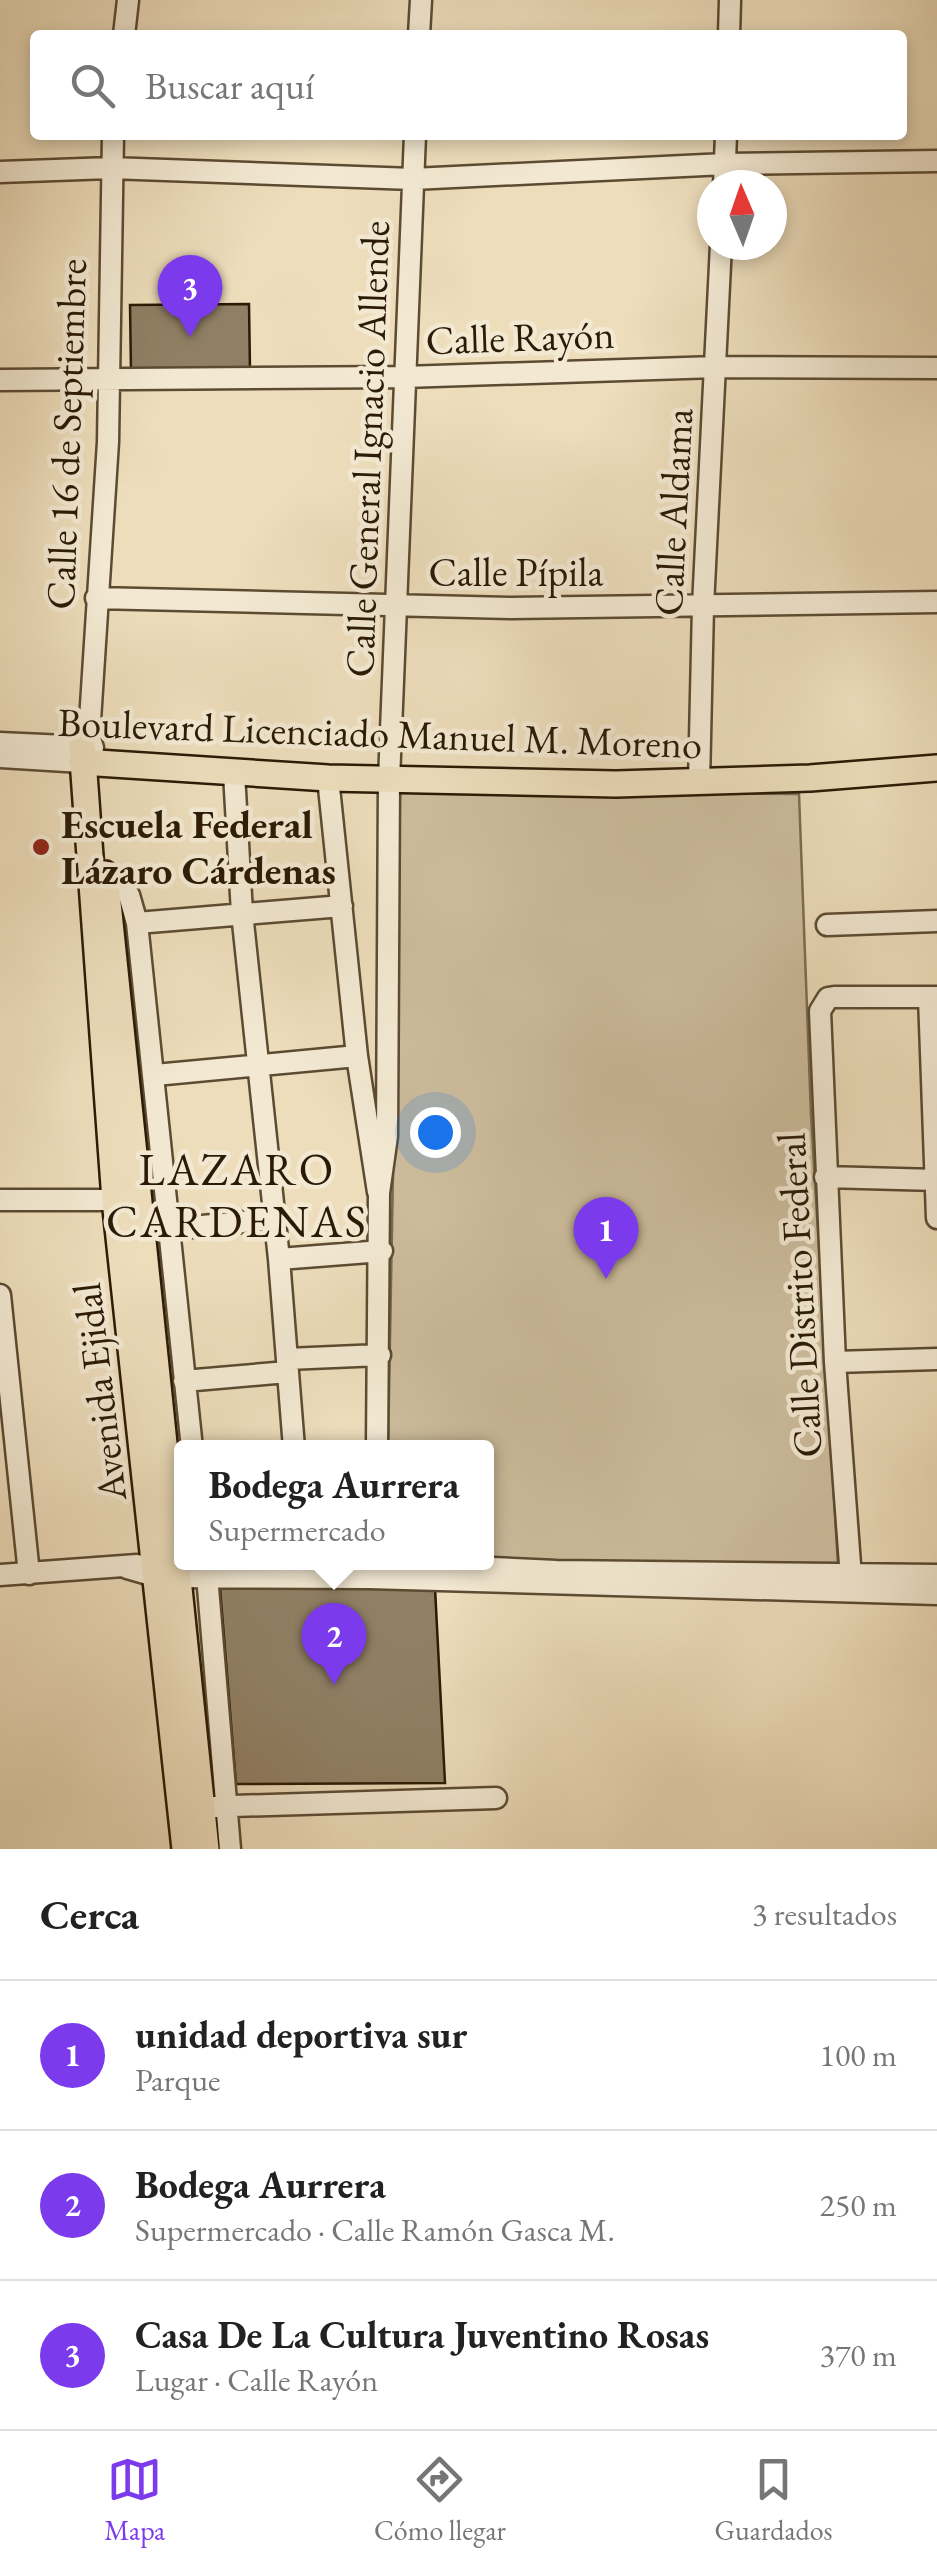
<!DOCTYPE html>
<html lang="es">
<meta charset="utf-8">
<style>
body{margin:0;font-family:"EB Garamond",serif;background:#f2f2f2;color:#222}
.compass{position:absolute;left:697px;top:170px;width:90px;height:90px;border-radius:50%;background:#fff;box-shadow:0 5px 15px #0003;rotate:358deg}
.you{position:absolute;left:435px;top:1132px;width:35px;height:35px;margin:-25px;border:8px solid #fff;border-radius:50%;background:#1a73e8;box-shadow:0 0 0 15px #1a73e833}
.badge{display:grid;place-items:center;width:65px;height:65px;border-radius:50%;background:#7c3aed;color:#fff;font-size:32px;font-weight:700}
.pin{position:absolute;translate:-50% -82px;filter:drop-shadow(0 2px 5px #0008)}
.pin::after{content:'';position:absolute;top:52px;width:35px;height:30px;background:inherit;clip-path:polygon(0 0,100% 0,50% 100%)}
.popup{position:absolute;left:174px;top:1440px;width:320px;height:130px;box-sizing:border-box;display:grid;place-content:center;border-radius:10px;background:#fff;filter:drop-shadow(0 2px 8px #0005);font-size:32px;white-space:nowrap;color:#767676}
.popup b{font-size:38px;color:#222}
.popup::after{content:'';position:absolute;left:50%;top:100%;margin-left:-20px;border:20px solid transparent;border-top-color:#fff}
.list{margin:0;padding:0;list-style:none}
h2{display:flex;justify-content:space-between;align-items:center;height:130px;margin:0;padding:0 40px;font-size:42px}
h2 small{font-size:32px;font-weight:400;color:#767676}
.list li{display:grid;grid-template-columns:65px 1fr auto;gap:30px;align-items:center;box-sizing:border-box;height:150px;padding:0 40px;border-top:2px solid #e0e0e0}
.list b{display:block;font-size:38px;white-space:nowrap}
.list p{margin:0;font-size:32px;white-space:nowrap;color:#767676}
.list em{font-size:32px;font-style:normal;color:#767676}
.icon{flex:none;width:55px;height:55px;fill:none;stroke:currentColor;stroke-width:2;stroke-linecap:round;stroke-linejoin:round}
.map{position:relative;flex:none;width:937px;height:1849px;overflow:hidden}
.search{position:absolute;background:#fff;box-shadow:0 5px 15px #0003;left:30px;right:30px;top:30px;height:110px;display:flex;align-items:center;gap:25px;box-sizing:border-box;padding:0 35px;border-radius:10px;color:#767676;font-size:38px}
.sheet{height:580px;background:#fff}
nav{display:flex;justify-content:space-around;align-items:center;box-sizing:border-box;height:140px;border-top:2px solid #e0e0e0;background:#fff;font-size:28px;color:#767676}
nav a{display:grid;justify-items:center;gap:5px}
nav .on{color:#7c3aed}
.map>svg:first-child{display:block}
.green{fill:#ccbc9c;stroke:#7c6b50;stroke-width:2.5}
.building{fill:#907f64;stroke:#2b1a05;stroke-width:2.5}
.lines{fill:none;stroke-linecap:round;stroke-linejoin:round}
.minor-casing{stroke:#5c4b32;stroke-width:25}
.major-casing{stroke:#2b1a05;stroke-width:30}
.minor{stroke:#f3e9d3;stroke-width:20}
.major{stroke:#edddbb;stroke-width:25}
.poi-dot{fill:#8f2418;stroke:#f3e9d3;stroke-width:4}
.labels{text-anchor:middle;dominant-baseline:central;stroke-width:9;stroke-linejoin:round;paint-order:stroke}
.street-label{font-size:40px;fill:#2b1a05;stroke:#f3e9d3}
.poi-label{font-size:40px;font-weight:bold;fill:#2b1a05;stroke:#f3e9d3;text-anchor:start}
.quarter-label{font-size:45px;letter-spacing:2.5px;fill:#2b1a05;stroke:#f3e9d3}
</style>
<div class="map">
<svg width="937" height="1849" viewBox="0 0 937 1849">
<rect width="100%" height="100%" fill="#edddbb"/>
<filter id="stains"><feTurbulence type="fractalNoise" baseFrequency=".002" numOctaves="4"/><feColorMatrix values="0 0 0 0 .2 0 0 0 0 .09 0 0 0 0 .02 0 0 0 .5 -.17"/></filter>
<radialGradient id="worn" r=".72"><stop offset=".6" stop-color="#630" stop-opacity="0"/><stop offset="1" stop-color="#630" stop-opacity=".3"/></radialGradient>
<path class="green" d="M400,790L799,794L811,1115L838,1565L486,1562V1448H388Z"/>
<path class="building" d="M249,304L250,370L131,372L130,305Z
M220,1588H435L445,1783L236,1784Z"/>
<g class="lines">
<defs>
<path id="minor" d="M124,35L128,0
M419,35L421,0
M729,35L730,0
M0,172L110,168L413,179L725,164L937,161
M724,185L726,135
M0,380L404,377L716,367L937,368
M96,598L511,608L937,602
M0,743L87,747
M93,748L89,736L108,442L113,135
M0,757L82,762
M234,773L242,913L279,1259L294,1448
M328,778L357,1056L378,1192
M699,783L703,606L721,245
M97,869L129,895L137,923L192,1448
M137,923L342,906
M827,925L937,921
M929,997L937,1218
M155,1075L357,1056
M825,1177L937,1180
M0,1200H115
M171,1229L274,1219
M279,1259L382,1251
M0,1295L29,1574
M287,1359L380,1355
M835,1362L937,1359
M184,1381L287,1372
M377,1448L379,1193L387,1136L389,780L415,135
M361,1562L556,1571L937,1575
M206,1564L230,1849
M127,1568L158,1577L369,1578L937,1594
M0,1575L137,1565
M852,1591L835,1362L820,1011L828,998L834,997H937
M202,1807L496,1798"/>
<path id="major" d="M82,746L115,1200L185,1849
M82,762L328,778L616,784L810,778L937,768
M105,874L206,1849"/>
</defs>
<use href="#minor" class="minor-casing"/>
<use href="#major" class="major-casing"/>
<use href="#minor" class="minor"/>
<use href="#major" class="major"/>
</g>
<circle class="poi-dot" cx="41" cy="847" r="10"/>
<g class="labels">
<g class="street-label">
<text transform="translate(520 337) rotate(-2)">Calle Rayón</text>
<text transform="translate(66 434) rotate(-88)">Calle 16 de Septiembre</text>
<text transform="translate(367 449) rotate(-88)">Calle General Ignacio Allende</text>
<text transform="translate(673 512) rotate(-87)">Calle Aldama</text>
<text x="516" y="572">Calle Pípila</text>
<text transform="translate(380 733) rotate(2)">Boulevard Licenciado Manuel M. Moreno</text>
<text transform="translate(799 1295) rotate(-93)">Calle Distrito Federal</text>
<text transform="translate(99 1392) rotate(-97)">Avenida Ejidal</text>
</g>
<g class="poi-label">
<text x="61" y="824">Escuela Federal<tspan x="61" dy="46">Lázaro Cárdenas</tspan></text>
</g>
<g class="quarter-label">
<text x="237" y="1169">LAZARO<tspan x="237" dy="52">CARDENAS</tspan></text>
</g>
</g>
<rect width="100%" height="100%" filter="url(#stains)"/>
<rect width="100%" height="100%" fill="url(#worn)"/>
</svg>
<svg class="compass" viewBox="-18 -18 36 36"><path d="M0-13l5 13h-10z" fill="#e53935"/><path d="M0 13l5-13h-10z" fill="#767676"/></svg>
<div class="you"></div>
<div class="pin badge" style="left:606px;top:1279px">1</div>
<div class="pin badge" style="left:334px;top:1685px">2</div>
<div class="popup"><b>Bodega Aurrera</b>Supermercado</div>
<div class="pin badge" style="left:190px;top:337px">3</div>
<div class="search"><svg class="icon" aria-label="search" viewBox="0 0 24 24"><circle cx="10" cy="10" r="6"/><path d="M15 15l6 6"/></svg>Buscar aquí</div>
</div>
<section class="sheet">
<h2>Cerca<small>3 resultados</small></h2>
<ul class="list">
<li><span class="badge">1</span><div><b>unidad deportiva sur</b><p>Parque</p></div><em>100 m</em></li>
<li><span class="badge">2</span><div><b>Bodega Aurrera</b><p>Supermercado · Calle Ramón Gasca M.</p></div><em>250 m</em></li>
<li><span class="badge">3</span><div><b>Casa De La Cultura Juventino Rosas</b><p>Lugar · Calle Rayón</p></div><em>370 m</em></li>
</ul>
</section>
<nav>
<a class="on"><svg class="icon" aria-label="map" viewBox="0 0 24 24"><path d="M3 6l6-2 6 2 6-2v14l-6 2-6-2-6 2zM9 4v14M15 6v14"/></svg>Mapa</a>
<a><svg class="icon" aria-label="directions" viewBox="0 0 24 24"><path d="M12 3l9 9-9 9-9-9zM9 14v-3h6M13 9l2 2-2 2"/></svg>Cómo llegar</a>
<a><svg class="icon" aria-label="saved" viewBox="0 0 24 24"><path d="M7 4h10v16l-5-4-5 4z"/></svg>Guardados</a>
</nav>
